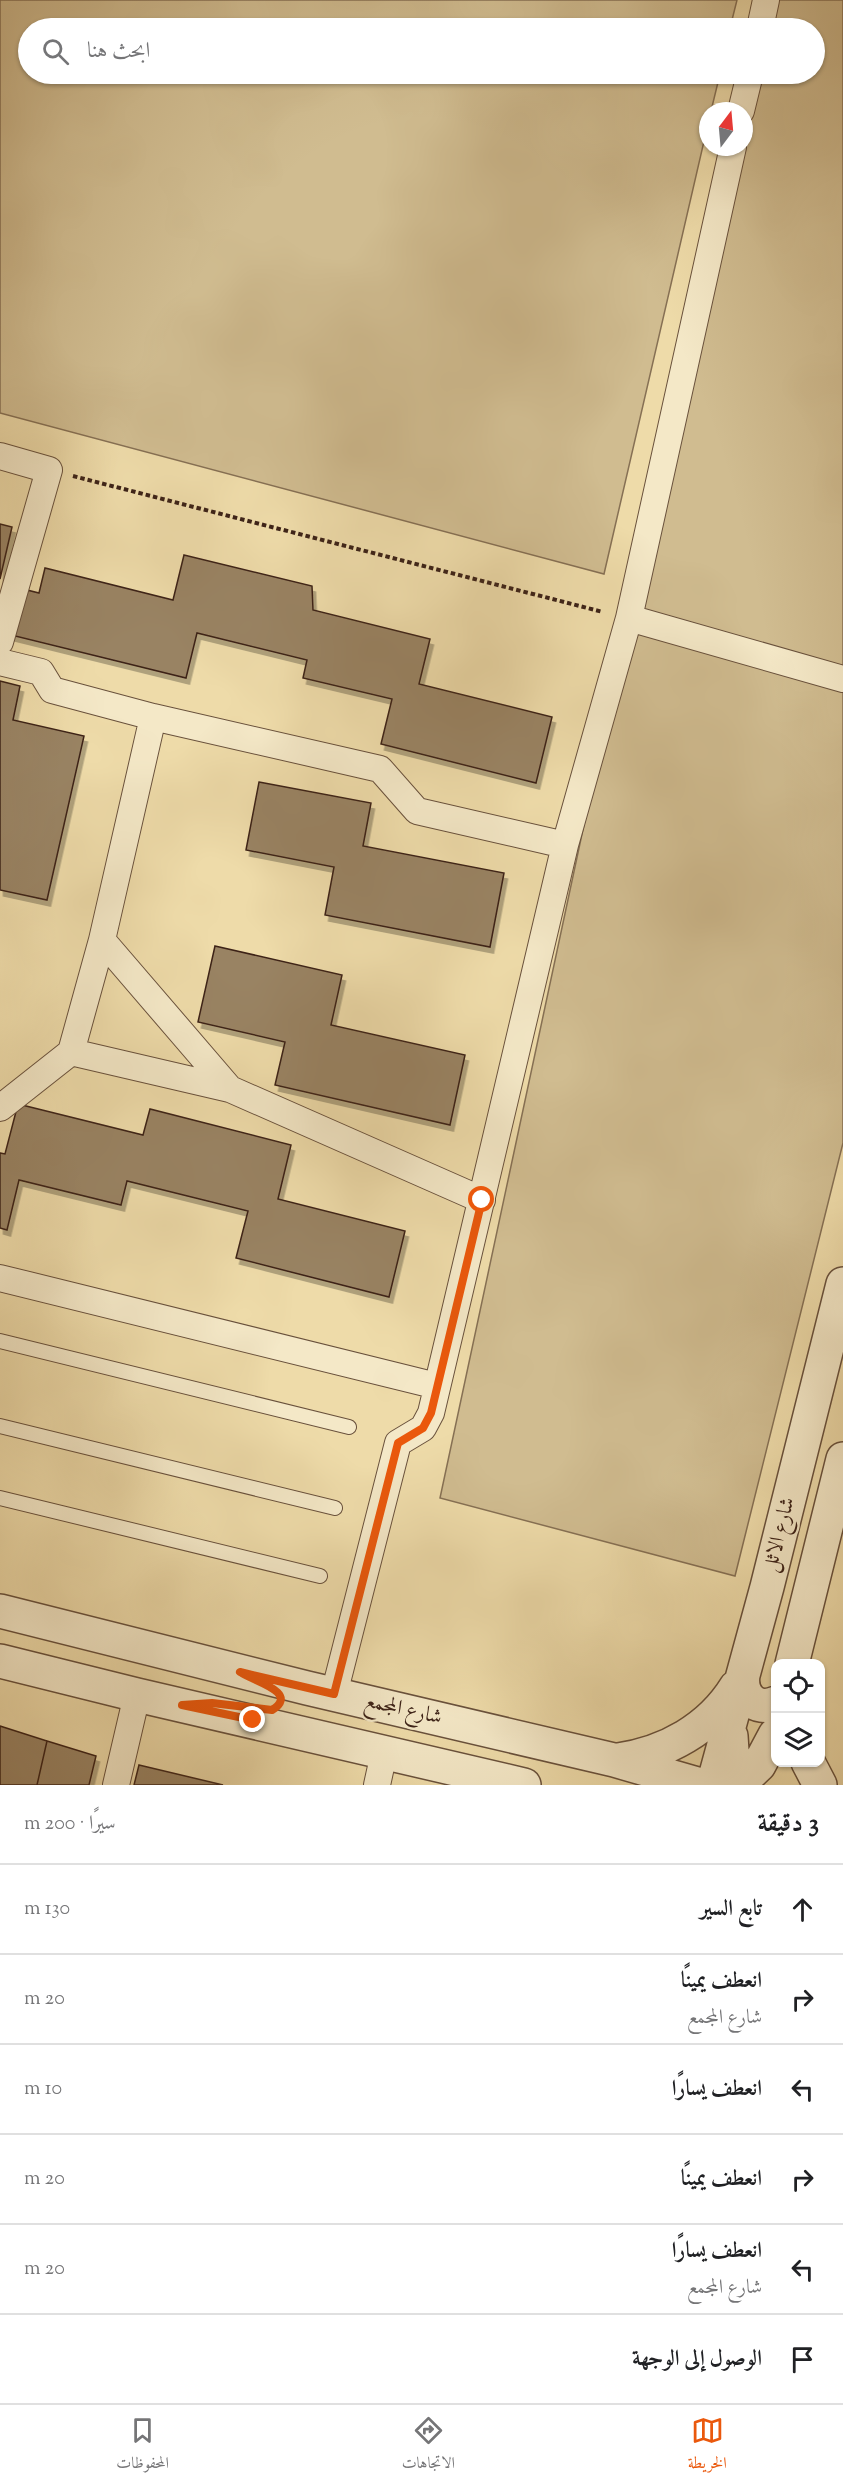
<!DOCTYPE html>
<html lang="ar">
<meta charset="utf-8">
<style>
body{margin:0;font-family:"Sorts Mill Goudy",Amiri,serif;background:#f6f6f6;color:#202124;direction:rtl}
.controls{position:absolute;right:18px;bottom:18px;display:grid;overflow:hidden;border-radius:12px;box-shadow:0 2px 4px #0004}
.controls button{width:54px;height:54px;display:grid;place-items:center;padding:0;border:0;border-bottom:2px solid #e0e0e0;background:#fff;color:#202124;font:30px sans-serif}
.compass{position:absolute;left:699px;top:102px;width:54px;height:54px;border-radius:50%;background:#fff;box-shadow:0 2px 4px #0004;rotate:16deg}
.stop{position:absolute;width:18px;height:18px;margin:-14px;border:4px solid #ea580c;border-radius:50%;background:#fff}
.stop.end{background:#ea580c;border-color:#fff;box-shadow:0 2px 6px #0008}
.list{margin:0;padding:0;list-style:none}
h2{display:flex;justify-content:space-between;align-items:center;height:78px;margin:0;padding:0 24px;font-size:26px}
h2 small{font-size:20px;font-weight:400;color:#757577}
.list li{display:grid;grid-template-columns:39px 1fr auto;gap:18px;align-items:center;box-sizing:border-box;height:90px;padding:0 24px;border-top:2px solid #e0e0e0}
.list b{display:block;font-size:22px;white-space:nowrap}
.list p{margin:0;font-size:20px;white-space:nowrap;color:#757577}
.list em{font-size:20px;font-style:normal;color:#757577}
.icon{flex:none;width:33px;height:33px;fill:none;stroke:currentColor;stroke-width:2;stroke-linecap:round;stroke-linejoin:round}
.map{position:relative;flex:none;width:843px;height:1785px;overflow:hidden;direction:ltr}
.search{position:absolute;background:#fff;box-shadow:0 2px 4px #0004;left:18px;right:18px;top:18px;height:66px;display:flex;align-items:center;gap:15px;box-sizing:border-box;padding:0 21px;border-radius:33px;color:#757577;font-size:22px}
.sheet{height:618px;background:#fff}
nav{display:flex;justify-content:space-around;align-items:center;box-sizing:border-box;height:84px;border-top:2px solid #e0e0e0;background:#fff;font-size:16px;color:#757577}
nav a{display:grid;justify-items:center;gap:3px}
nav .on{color:#ea580c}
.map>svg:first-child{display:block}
.green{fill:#d0bc90;stroke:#867054;stroke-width:1.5}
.building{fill:#998363;stroke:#3d2318;stroke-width:1.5;filter:url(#shadow)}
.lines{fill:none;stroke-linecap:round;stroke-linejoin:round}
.service-casing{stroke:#69513c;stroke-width:16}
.minor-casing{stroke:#69513c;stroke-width:28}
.tertiary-casing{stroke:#69513c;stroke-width:36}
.path{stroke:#3d2318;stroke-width:4;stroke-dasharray:4.5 3;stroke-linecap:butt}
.service{stroke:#f4e8c7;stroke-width:14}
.minor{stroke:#f4e8c7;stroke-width:26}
.tertiary{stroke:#f4e8c7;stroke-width:33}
.route{stroke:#ea580c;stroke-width:8}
.labels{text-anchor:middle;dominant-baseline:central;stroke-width:4.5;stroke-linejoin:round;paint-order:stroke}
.street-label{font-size:21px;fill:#3d2318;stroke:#f4e8c7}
</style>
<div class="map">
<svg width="843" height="1785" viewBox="0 0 843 1785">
<defs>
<filter id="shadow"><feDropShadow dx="3.5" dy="6" stdDeviation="0" flood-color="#0004"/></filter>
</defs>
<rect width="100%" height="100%" fill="#eedba9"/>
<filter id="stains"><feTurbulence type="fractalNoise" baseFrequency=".00333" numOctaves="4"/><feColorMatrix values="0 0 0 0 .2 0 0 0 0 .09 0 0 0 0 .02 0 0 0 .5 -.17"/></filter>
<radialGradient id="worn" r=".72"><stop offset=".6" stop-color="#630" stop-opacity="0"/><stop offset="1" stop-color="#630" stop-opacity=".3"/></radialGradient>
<path class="green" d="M0,0H737L730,28H28V74H720L711,111H708V124L604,574L0,413Z
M775,0H843V1143L735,1576L440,1498L634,591L744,147V130L758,74H814V28H768Z"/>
<path class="building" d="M0,524L12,527L0,579Z
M184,555L312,586L313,610L430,639L419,684L552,717L536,783L381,744L392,699L303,678L307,660L197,633L186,678L7,634L19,588L39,593L45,568L173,600Z
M0,681L20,686L13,720L84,736L47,900L0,890Z
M259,782L371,803L363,846L504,873L490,947L325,915L334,867L246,850Z
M215,946L342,975L331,1025L465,1055L450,1125L275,1085L285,1042L198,1022Z
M18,1104L143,1135L150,1109L291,1145L278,1199L405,1231L389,1297L236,1258L248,1211L127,1181L121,1205L19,1180L7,1230L0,1228V1153L5,1154Z
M0,1726L47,1741L37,1785H0Z
M47,1741L96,1756L89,1785H37Z
M139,1765L223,1785H134Z"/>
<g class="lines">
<defs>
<path id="service" d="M0,1341L349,1427
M0,1426L335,1508
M0,1498L320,1576"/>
<path id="minor" d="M760,28L766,0
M741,111L750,74
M0,456L49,470L0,642
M629,618L843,679
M0,662L41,672L52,690L153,717
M71,1052L102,940
M0,1108L71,1052L230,1089
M482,1200L230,1089L102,940L153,717L380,769L417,811L565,845
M0,1278L437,1386
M334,1694L398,1443L423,1428L431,1413L565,845L629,618L733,147
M116,1785L137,1695
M377,1785L384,1753"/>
<path id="tertiary" d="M0,1611L307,1688L614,1760L701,1785
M0,1661L137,1695L524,1785
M792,1664L843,1459
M743,1675C740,1695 755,1712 776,1703
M731,1736L732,1751L741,1785
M618,1760C666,1753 710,1729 736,1687
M808,1762L820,1785
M713,1785L767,1587L843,1284
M738,1785L759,1765L775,1735"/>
</defs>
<use href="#service" class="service-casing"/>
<use href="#minor" class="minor-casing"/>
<use href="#tertiary" class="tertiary-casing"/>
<path class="path" d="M73,476L603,612"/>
<use href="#service" class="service"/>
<use href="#minor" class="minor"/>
<use href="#tertiary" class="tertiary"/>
</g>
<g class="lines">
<path class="route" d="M253,1720L182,1705L212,1703L272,1710C301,1692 250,1680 240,1672L334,1694L398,1443L423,1428L431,1413L482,1200"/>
</g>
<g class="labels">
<g class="street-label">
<text transform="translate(780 1535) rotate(-76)">شارع الاثل</text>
<text transform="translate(403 1710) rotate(13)">شارع المجمع</text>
</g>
</g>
<rect width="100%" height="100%" filter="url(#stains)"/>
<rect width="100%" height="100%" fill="url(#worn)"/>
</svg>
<div class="controls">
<button><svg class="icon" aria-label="locate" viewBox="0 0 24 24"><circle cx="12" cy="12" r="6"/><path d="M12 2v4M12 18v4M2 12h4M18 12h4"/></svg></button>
<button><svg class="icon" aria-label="layers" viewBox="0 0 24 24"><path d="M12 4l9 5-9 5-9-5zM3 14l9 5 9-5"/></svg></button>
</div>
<svg class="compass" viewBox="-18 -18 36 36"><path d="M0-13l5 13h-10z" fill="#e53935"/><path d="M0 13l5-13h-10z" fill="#757577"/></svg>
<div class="stop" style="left:482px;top:1200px"></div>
<div class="stop end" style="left:253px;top:1720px"></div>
<div class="search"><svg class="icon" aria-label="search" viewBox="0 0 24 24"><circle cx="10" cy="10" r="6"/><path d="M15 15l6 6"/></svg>ابحث هنا</div>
</div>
<section class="sheet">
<h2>3 دقيقة<small>سيرًا · 200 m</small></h2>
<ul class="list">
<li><svg class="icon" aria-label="ahead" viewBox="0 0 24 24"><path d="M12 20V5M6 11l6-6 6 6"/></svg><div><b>تابع السير</b></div><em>130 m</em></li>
<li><svg class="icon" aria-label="right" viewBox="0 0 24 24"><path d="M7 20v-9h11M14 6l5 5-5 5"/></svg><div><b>انعطف يمينًا</b><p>شارع المجمع</p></div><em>20 m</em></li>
<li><svg class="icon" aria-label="left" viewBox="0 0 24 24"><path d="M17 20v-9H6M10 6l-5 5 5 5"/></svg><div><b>انعطف يسارًا</b></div><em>10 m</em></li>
<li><svg class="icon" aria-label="right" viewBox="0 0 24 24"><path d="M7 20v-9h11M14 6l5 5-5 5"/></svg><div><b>انعطف يمينًا</b></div><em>20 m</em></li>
<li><svg class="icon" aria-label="left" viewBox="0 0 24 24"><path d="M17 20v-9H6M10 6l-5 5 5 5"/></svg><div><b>انعطف يسارًا</b><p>شارع المجمع</p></div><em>20 m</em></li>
<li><svg class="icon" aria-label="arrive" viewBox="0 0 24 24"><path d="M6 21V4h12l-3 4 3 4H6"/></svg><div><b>الوصول إلى الوجهة</b></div></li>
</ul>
</section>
<nav>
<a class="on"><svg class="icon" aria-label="map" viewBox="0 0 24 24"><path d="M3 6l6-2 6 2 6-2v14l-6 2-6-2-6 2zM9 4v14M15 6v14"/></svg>الخريطة</a>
<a><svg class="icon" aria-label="directions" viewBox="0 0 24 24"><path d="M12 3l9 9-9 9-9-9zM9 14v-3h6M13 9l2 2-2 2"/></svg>الاتجاهات</a>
<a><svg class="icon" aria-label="saved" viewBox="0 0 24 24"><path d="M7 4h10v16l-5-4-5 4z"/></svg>المحفوظات</a>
</nav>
